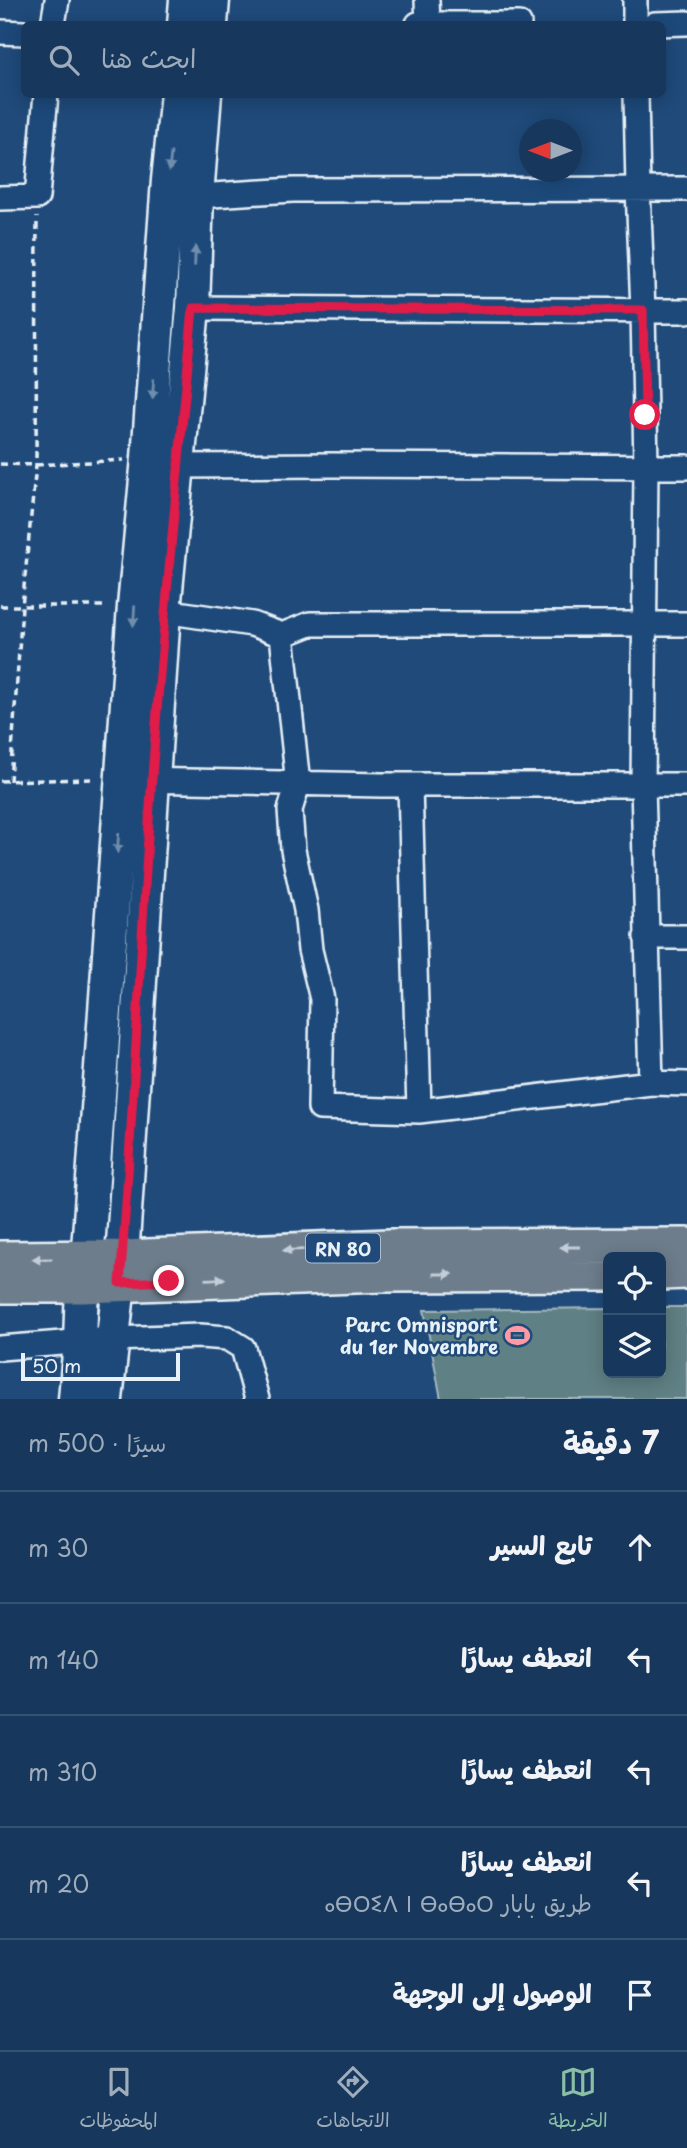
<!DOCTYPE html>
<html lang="ar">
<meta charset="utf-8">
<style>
body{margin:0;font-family:"Playpen Sans","Playpen Sans Arabic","Noto Sans Tifinagh",sans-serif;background:#244365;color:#f1f3f6;direction:rtl}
.controls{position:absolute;right:21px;bottom:21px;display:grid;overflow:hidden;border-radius:10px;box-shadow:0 4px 18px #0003}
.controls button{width:63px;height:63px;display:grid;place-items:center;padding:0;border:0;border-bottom:2px solid #365272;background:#17385c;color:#f1f3f6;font:35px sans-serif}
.compass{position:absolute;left:519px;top:119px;width:63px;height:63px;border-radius:50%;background:#17385c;box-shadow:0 4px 18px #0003;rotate:270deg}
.scale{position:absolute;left:21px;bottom:18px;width:159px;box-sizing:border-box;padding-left:7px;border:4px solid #e8f1f8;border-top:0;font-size:19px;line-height:24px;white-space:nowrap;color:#e8f1f8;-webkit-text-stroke:5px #1f4a7a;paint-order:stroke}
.stop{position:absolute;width:21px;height:21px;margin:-16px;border:5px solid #e11d48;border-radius:50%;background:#fff}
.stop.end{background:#e11d48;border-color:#fff;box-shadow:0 2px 7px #0008}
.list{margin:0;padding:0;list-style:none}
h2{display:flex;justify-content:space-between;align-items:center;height:91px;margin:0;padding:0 28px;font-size:30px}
h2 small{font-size:23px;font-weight:400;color:#9eacbb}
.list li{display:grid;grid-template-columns:46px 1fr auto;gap:21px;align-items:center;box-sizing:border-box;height:112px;padding:0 28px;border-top:2px solid #365272}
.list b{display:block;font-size:26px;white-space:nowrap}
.list p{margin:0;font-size:23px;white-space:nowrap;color:#9eacbb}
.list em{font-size:23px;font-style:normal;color:#9eacbb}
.icon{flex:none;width:38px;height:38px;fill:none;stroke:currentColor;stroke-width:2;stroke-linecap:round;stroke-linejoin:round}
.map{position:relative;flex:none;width:687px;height:1399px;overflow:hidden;direction:ltr}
.search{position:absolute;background:#17385c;box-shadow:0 4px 18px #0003;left:21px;right:21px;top:21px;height:77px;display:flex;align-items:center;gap:18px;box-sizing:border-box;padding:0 24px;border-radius:10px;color:#9eacbb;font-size:26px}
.sheet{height:651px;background:#17385c}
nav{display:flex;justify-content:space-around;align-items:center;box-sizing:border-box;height:98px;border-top:2px solid #365272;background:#17385c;font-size:19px;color:#9eacbb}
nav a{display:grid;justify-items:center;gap:4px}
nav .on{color:#8abfa5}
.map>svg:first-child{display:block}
.green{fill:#5f8084;stroke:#a4b8be;stroke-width:2}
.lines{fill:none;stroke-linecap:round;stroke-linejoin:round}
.minor-casing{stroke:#e8f1f8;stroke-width:28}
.secondary-casing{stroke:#e8f1f8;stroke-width:37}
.primary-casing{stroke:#e8f1f8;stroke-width:40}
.path{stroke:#e8f1f8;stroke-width:3.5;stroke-dasharray:7 5;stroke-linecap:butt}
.minor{stroke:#1f4a7a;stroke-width:23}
.secondary{stroke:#1f4a7a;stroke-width:32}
.primary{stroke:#6d7d8c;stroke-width:35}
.oneway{fill:#6f8dac}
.oneway2{fill:#c3ced8}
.route{stroke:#e11d48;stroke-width:9}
.labels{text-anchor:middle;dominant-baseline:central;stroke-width:5;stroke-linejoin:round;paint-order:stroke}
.shield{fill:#1f4a7a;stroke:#acbfd2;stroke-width:2}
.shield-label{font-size:18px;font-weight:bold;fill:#e8f1f8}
.poi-label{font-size:19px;font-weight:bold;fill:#e8f1f8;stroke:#1f4a7a;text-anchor:end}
</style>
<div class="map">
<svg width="687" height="1399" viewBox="0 0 687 1399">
<rect width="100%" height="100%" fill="#1f4a7a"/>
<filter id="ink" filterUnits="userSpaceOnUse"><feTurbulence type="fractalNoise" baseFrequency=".0143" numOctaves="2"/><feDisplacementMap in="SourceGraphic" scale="14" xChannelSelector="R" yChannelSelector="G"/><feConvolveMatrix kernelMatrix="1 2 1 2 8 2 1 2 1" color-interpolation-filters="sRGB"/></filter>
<g filter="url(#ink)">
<path class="green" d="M661,1307H687V1399H441L424,1310L608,1308V1373H661Z"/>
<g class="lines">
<defs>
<path id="minor" d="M427,0L428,24
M53,24L57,0
M418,24H519
M635,24V0
M655,24L687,23
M0,32L24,33
M636,94L638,188L643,310L646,466L643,785L651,1083L687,1084
M197,196L293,190L687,189
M0,198L37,197L46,94
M193,308L687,311
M166,463L178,466L332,465L687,467
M164,611L252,624L282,635L310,624H687
M282,635L298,784L290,810L293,850L306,910L310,950L322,999L320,1108L419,1111L651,1083
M137,780L381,785H687
M410,785L419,1111
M646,937H687
M0,1348L112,1339L200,1336L227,1338L243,1348L257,1399"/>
<path id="secondary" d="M184,24L186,0
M211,24L213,0
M75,1399L80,1342L82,1285L87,1258L89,1235L134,606L148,458L168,180L177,94
M106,1399L122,1258L164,611L193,308L197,196L205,94"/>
<path id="primary" d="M0,1259L122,1258L389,1247L687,1246
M661,1272L687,1271
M0,1285H82L384,1274L608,1273"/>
</defs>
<use href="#minor" class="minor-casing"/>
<use href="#secondary" class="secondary-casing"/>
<use href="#primary" class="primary-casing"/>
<path class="path" d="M0,464L36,465L124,460
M0,606H108
M0,781L96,779
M10,781L22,607L36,465L37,217"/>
<use href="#minor" class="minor"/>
<use href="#secondary" class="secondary"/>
<use href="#primary" class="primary"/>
</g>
<defs><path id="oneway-solid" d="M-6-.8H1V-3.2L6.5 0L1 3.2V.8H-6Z" transform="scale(1.75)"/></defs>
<g class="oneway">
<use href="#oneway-solid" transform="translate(170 162) rotate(96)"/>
<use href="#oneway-solid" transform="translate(195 256) rotate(-88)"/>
<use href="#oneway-solid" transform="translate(153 389) rotate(94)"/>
<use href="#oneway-solid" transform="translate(134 616) rotate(94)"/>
<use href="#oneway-solid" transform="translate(118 843) rotate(94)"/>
</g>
<g class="oneway2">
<use href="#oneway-solid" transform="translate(570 1247) rotate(-180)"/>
<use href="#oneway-solid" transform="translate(293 1250) rotate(178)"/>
<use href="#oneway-solid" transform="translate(42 1259) rotate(179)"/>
<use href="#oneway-solid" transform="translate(443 1274)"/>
<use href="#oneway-solid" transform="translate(215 1279) rotate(-2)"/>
</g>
</g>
<g class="lines" filter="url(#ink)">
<path class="route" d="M169,1281L120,1283C134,1115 140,946 152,777C163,620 179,464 193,308L643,310L645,415"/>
</g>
<defs>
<symbol id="stadium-bare" viewBox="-9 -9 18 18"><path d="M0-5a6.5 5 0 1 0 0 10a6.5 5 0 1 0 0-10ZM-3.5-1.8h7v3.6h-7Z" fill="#ff9aa2" stroke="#1f4a7a" stroke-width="2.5" paint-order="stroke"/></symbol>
</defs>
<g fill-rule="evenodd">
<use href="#stadium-bare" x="500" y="1318" width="35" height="35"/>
</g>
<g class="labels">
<rect class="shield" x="306" y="1233.5" width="74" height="29" rx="5"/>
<g class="shield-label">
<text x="343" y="1248">RN 80</text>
</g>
<g class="poi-label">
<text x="498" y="1324">Parc Omnisport<tspan x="498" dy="22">du 1er Novembre</tspan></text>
</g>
</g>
</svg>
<div class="controls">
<button><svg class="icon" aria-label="locate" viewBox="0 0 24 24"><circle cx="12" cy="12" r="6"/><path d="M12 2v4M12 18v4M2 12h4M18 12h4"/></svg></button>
<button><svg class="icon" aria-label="layers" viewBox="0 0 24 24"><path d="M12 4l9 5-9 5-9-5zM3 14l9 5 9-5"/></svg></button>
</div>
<svg class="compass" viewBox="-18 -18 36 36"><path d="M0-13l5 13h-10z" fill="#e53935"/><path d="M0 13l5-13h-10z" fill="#9eacbb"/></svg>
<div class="scale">50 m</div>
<div class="stop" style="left:645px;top:415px"></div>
<div class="stop end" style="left:169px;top:1281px"></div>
<div class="search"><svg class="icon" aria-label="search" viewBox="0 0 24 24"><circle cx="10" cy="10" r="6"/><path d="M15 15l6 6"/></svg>ابحث هنا</div>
</div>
<section class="sheet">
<h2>7 دقيقة<small>سيرًا · 500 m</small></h2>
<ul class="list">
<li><svg class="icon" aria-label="ahead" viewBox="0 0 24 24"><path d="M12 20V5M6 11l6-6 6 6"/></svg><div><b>تابع السير</b></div><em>30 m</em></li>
<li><svg class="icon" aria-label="left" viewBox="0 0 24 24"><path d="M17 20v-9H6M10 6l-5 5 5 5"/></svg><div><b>انعطف يسارًا</b></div><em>140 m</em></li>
<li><svg class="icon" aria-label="left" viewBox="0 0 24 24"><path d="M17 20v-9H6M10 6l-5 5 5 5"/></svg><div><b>انعطف يسارًا</b></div><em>310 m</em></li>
<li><svg class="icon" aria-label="left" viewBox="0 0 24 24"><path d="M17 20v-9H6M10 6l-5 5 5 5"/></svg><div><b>انعطف يسارًا</b><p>طريق بابار ⴰⴱⵔⵉⴷ ⵏ ⴱⴰⴱⴰⵔ</p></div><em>20 m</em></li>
<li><svg class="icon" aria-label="arrive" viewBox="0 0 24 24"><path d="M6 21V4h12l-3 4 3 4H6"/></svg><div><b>الوصول إلى الوجهة</b></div></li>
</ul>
</section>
<nav>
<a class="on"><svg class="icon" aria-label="map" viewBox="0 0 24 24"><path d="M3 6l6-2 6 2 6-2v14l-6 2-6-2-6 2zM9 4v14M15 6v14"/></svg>الخريطة</a>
<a><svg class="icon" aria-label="directions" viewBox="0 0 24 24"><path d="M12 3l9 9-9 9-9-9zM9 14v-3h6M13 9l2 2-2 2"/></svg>الاتجاهات</a>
<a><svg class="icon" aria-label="saved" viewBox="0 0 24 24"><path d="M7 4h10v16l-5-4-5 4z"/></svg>المحفوظات</a>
</nav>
